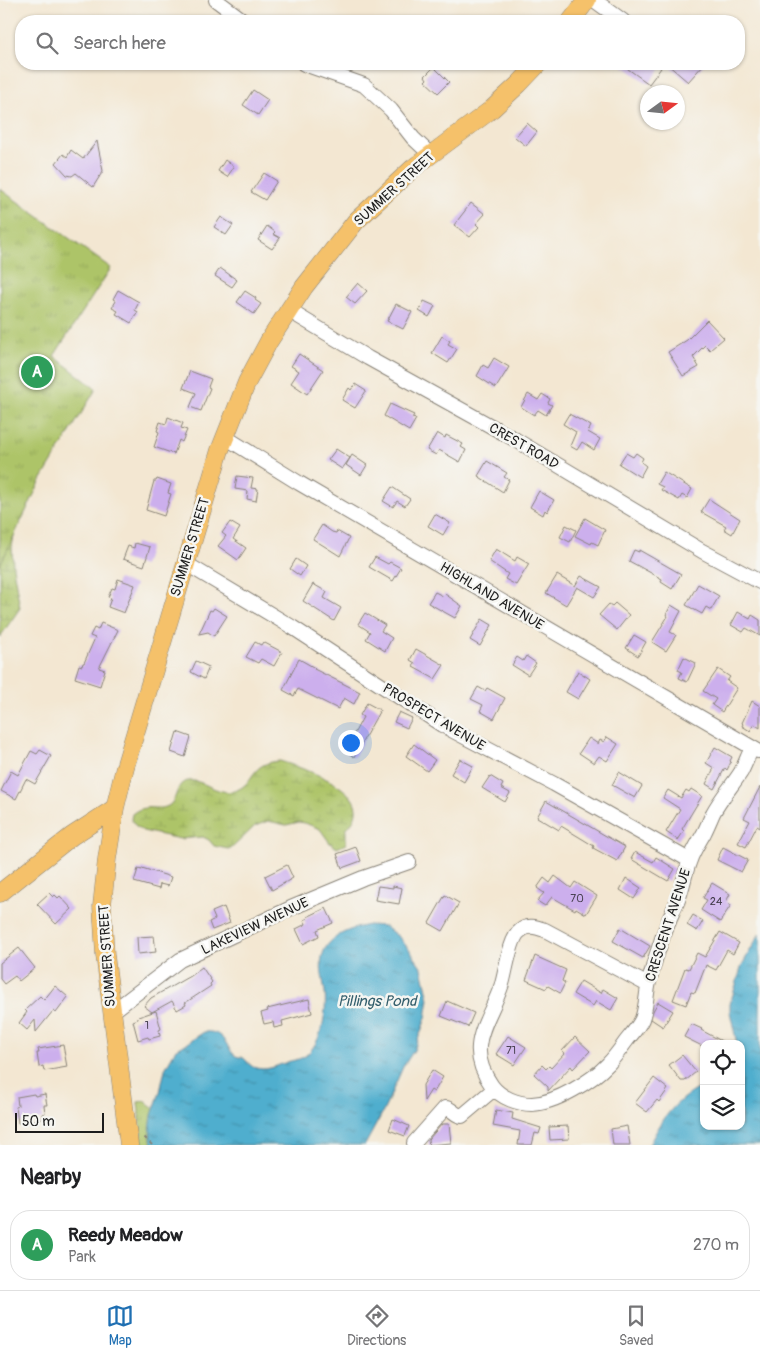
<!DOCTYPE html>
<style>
body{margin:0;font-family:Pangolin,sans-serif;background:#f6f6f6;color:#202124}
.controls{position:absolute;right:15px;bottom:15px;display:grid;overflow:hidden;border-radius:10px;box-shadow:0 1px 4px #0004}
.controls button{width:45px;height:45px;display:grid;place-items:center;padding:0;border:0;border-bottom:1px solid #e0e0e0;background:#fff;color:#202124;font:25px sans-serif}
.compass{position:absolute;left:640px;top:85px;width:45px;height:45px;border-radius:50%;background:#fff;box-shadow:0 1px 4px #0004;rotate:75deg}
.scale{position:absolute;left:15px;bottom:12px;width:89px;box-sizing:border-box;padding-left:5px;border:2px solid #1c1c1c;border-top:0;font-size:14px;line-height:18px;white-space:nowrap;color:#1c1c1c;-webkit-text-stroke:4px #f6f6f2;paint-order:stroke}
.you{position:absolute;left:350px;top:742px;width:18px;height:18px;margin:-12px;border:4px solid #fff;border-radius:50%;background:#1a73e8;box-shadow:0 0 0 8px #1a73e833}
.badge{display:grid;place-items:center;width:32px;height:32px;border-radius:50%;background:#1f6fb2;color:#fff;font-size:16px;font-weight:700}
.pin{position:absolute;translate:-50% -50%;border:2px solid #fff;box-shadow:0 1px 5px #0006}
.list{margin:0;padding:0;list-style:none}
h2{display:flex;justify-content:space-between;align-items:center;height:65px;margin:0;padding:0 20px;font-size:21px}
h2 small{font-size:16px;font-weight:400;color:#757577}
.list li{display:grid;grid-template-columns:32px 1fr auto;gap:15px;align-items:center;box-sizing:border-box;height:70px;margin:0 10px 10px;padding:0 10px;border:1px solid #e0e0e0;border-radius:20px}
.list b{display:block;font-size:19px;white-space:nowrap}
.list p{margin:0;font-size:16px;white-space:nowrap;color:#757577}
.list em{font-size:16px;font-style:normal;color:#757577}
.icon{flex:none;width:28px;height:28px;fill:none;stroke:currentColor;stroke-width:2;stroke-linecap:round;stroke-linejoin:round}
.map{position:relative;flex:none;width:760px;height:1145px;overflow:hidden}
.search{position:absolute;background:#fff;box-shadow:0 1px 4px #0004;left:15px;right:15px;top:15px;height:55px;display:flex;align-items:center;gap:12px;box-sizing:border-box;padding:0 18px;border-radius:20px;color:#757577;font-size:19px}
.sheet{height:145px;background:#fff}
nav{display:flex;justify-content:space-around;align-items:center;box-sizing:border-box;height:70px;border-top:1px solid #e0e0e0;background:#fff;font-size:14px;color:#757577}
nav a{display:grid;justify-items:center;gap:2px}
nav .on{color:#1f6fb2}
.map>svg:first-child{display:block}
.wetland{fill:url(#wetland-marsh);stroke:#647042}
.park{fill:url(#park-tufts);stroke:#647042}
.water{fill:url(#water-ripples);stroke:#366575}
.building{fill:#ccafed}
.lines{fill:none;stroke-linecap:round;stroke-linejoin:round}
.minor-casing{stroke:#888277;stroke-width:16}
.major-casing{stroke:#888277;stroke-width:19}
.path{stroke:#888277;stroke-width:2;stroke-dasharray:4 4;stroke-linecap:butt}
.minor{stroke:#fff;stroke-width:14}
.major{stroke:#f5c16b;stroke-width:18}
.labels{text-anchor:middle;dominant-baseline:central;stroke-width:5;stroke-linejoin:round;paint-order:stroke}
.number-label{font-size:11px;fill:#484150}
.street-label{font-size:14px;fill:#1c1c1c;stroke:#f6f6f2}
.water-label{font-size:15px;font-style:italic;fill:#335e6c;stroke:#f6f6f2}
</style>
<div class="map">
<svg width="760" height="1145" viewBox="0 0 760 1145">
<defs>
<pattern id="wetland-marsh" width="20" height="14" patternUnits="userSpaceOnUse" patternTransform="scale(1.25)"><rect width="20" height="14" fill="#adc468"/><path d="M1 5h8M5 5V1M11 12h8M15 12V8" fill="none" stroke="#94a85a"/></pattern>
<pattern id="park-tufts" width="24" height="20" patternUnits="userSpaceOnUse" patternTransform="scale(1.25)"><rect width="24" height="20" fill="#adc468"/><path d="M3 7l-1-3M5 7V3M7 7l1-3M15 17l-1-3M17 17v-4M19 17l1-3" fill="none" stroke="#94a85a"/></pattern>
<pattern id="water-ripples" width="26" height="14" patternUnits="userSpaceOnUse" patternTransform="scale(1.25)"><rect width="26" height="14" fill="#4faece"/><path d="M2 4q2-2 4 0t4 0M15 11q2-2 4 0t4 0" fill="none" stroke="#418da6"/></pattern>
</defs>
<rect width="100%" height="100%" fill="#f6f6f2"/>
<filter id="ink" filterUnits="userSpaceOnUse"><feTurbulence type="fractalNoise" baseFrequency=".02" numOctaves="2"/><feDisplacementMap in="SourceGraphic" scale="10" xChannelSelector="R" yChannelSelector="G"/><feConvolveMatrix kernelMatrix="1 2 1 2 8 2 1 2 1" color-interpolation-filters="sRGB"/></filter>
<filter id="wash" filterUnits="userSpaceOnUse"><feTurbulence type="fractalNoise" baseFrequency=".0096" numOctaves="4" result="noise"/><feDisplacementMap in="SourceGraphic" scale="20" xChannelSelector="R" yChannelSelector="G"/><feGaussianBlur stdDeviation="1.12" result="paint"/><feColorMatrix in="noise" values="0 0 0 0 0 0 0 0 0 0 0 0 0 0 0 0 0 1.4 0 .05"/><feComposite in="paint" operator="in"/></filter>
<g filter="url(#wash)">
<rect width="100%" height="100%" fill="#f3e7d2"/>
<path class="wetland" d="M87,399C88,407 81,411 74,415L15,530L12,547L13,567L20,608L0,637V402Z
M280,761C304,769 384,793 346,829V844L337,848L330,843L320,829L305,823L299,822L286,825L268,821L255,826L233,847L228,849L214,846L209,840L203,837L180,839L143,831L136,826L131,819L132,814C147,802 156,812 168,806C179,800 174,782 189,781C204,779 218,797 237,790C256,782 249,763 280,761Z"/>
<path class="park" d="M0,189L111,268L54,356L96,389L40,482L0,565Z
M145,1101L159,1112L166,1145H142L138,1102Z"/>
<path class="water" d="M369,925L384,926L399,937L411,952L422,968L429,999L426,1018L414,1050L403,1067L384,1110L365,1145H152L150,1130L152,1115L160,1092L165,1069L176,1049L181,1047L204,1032C230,1029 226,1059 242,1057C247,1060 249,1065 253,1067C266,1072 276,1066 287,1062C293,1060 299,1060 305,1056C322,1043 327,1013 325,992C323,978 318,964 324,951C332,934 353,928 369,925Z
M760,933V1145H649C664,1116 674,1101 704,1085V1126H741V1044H737L730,1012V1004L742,965Z"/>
<g id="blocks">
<path class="building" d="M621,64H655L661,68L649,84Z
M667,64H704L688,82Z
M434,67L449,82L438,93L425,81L427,79L425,76Z
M253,90L268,100L258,115L243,105Z
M527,123L537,132L526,146L515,137Z
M97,141L103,171L93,187L76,173L72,176L67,175L56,163L63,154L67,157L71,150L83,159Z
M225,160L234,167L227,177L218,171Z
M264,173L277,181L265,200L251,192Z
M471,203L485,214L476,224L479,227L470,237L454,225Z
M221,217L233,225L226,235L214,227Z
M267,226L275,232L273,234L280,238L272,249L258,240Z
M220,268L237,280L232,287L215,276Z
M358,283L367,291L355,304L346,297Z
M118,290L139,302L135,310L138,312L131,323L116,314L118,311L112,308L116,301L113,299Z
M245,291L256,298L255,300L261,304L254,314L237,302Z
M424,301L435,306L429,317L419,311Z
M396,304L412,312L403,329L387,321Z
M707,320L724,338L710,350L705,345L693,357L699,367L683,376L668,352L687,340Z
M442,336L450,341L448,344L457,349L448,363L432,353Z
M299,354L323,370L307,394L291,383L299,371L291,366Z
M494,358L509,367L496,388L477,376L483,365L488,368Z
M190,371L211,379L208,387L210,388L201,411L190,407L196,393L183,388Z
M355,384L366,391L355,408L342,400L349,388L351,390Z
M528,394L538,400L542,394L550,399L548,403L552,405L546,415L538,410L534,415L521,407Z
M390,404L414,415L412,418L416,419L409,431L384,416Z
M569,414L591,426L588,432L600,439L594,450L582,442L577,450L570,446L576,432L563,424Z
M168,417L183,423L181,428L187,430L182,442L179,440L174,454L154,447L159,432L157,431L160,422L166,424Z
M437,433L445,438L446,435L463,444L461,447L466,450L460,462L439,450L436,455L427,450Z
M336,449L350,458L342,469L328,460Z
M626,453L633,457L636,453L643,458L641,462L646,466L640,477L619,464Z
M352,455L367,465L361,475L346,465Z
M487,461L507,473L504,477L509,480L503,492L478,476Z
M664,472L692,489L687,498L682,495L679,500L661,490L663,487L657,484Z
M237,476L253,478L251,488L258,489L256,501L247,499L248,491L235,489Z
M157,479L171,484L168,493L171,494L164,516L146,510L154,481H156Z
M392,487L410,499L405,506L397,501L393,507L383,501Z
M539,491L554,500L547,512L545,510L543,515L530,507Z
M709,499L740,519L732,534L724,529L726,526L701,512Z
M435,514L450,523L443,535L428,526Z
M585,518L605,530L598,545L592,542L591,544L575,536Z
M230,522L240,528L233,539L246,548L238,560L218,546L226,536L222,533Z
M322,525L332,532L336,533L337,531L349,538L340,556L313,539Z
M566,525L576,530L570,542L560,537Z
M135,543L150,547L144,566L123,559L128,546L134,548Z
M496,549L515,561L517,557L529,564L516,585L505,579L508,574L489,561Z
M634,550L639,552V550L681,574L672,589L661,582L662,579L629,561Z
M375,557L388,564L390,562L401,568L393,581L369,567Z
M296,559L306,566L300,576L290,569Z
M557,575L575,586L581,576L601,587L594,597L577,587L566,605L546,593Z
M118,579L135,585L124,613L108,607L111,598L108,597L112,588L115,589Z
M313,584L327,592L324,598L341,608L334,621L303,601Z
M698,584L719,596L711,610L706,607L702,614L686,605Z
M435,592L443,596L445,594L462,606L455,618L428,603Z
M615,603L629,615L617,630L599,615L609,604L612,606Z
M671,605L681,611L670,632L676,635L666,651L652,642L668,616L666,615Z
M214,608L227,616L214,636L208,632L199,634L210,610L212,611Z
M738,612L750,619L752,615L760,620V636L746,628L743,632L731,625Z
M365,613L385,625L381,631L392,638L385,651L366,639L370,632L358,624Z
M482,619L492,625L480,646L470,640Z
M101,623L118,630L99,668L105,670L100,686L75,678L79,665L82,666L83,663H84L95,638L90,636L94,628L98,630Z
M634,635L646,642L638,656L626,648Z
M255,642L261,645L263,642L282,652L274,666L261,659L258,663L246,657Z
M416,649L444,665L435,679L413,667L415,663L410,660Z
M526,656L536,663L528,675L512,665L517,657L523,661Z
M684,657L696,663L687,682L679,678L682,672L678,670Z
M299,659L315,668L314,669L360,692L354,704L344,698L338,709L298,689L294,696L283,690Z
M196,661L209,667L204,679L191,672Z
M718,669L730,677L727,681L737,688L722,712L712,705L716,699L703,691Z
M578,671L590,679L578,699L566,692Z
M478,687L485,691L487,688L505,698L494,719L480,711L483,705L471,699Z
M752,701L760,706V728L754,724L750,731L742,726L743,724L742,723Z
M367,703L380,710L354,757L345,751L363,717L360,715Z
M399,712L412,718L407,728L394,722Z
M177,732L191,737L185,757L171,752Z
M607,737L618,744L607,761L599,756L594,763L579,753L589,738L598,744L600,740L604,742Z
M414,744L435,760L427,771L406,756Z
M715,747L732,757L730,761L731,762L727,770L725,768L714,789L706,784L714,768L706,763Z
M40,750L51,756L35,784L26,779L16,799L1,791L11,771L18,775L31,751L37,754Z
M460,759L473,766L464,782L451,774Z
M619,772L642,786L635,798L612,785Z
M490,776L503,784L501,788L510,793L505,802L482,788Z
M760,787V828L757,826L746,847L738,843L750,821L744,818Z
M691,789L702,796L682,829L684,831L678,840L666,832L680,809L663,798L668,790L681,798L686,790L689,792Z
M546,801L625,847L617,861L593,848L594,846L561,826L559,830L537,817Z
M356,847L361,861L342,868L337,854Z
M723,847L748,860L741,872L717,860Z
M635,852L653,862L656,857L675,869L668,881L631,859Z
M287,865L293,878L272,890L265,876Z
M142,868L171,877L168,886L160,884L159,889L134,882L138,869L142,870Z
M555,876L571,888L575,882L597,896L586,914L576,908L575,910L552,897L545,906L537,901L544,893L537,888L544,878L550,883Z
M626,878L641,888L634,899L620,890Z
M712,883L730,894L726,902L731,905L720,922L701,910L707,900L703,898Z
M378,886L393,888V886L402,888L399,904L375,900Z
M49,893L53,897L55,895L58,898L60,896L72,909L56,924L37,904Z
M445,895L459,903L443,931L429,923Z
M224,907L230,923L212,930L209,922L215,919L212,912Z
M326,908L333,923L317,930L319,936L303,944L296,929L306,924L304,920L308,918L307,917Z
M693,915L703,921L697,931L687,925Z
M620,928L650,946L643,958L613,941Z
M720,932L739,943L733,954L727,950L716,970L706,965L695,993L691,992L686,1005L673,1000L685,968L689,969L697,953L705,957Z
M154,936L156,952L138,954L137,937Z
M19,948L35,968L19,981L15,976L4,984L0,979V963Z
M535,956L566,970L562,981L565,983L560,993L548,986L546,989L526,980Z
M202,967L212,982L210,984L211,986L185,1003L186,1005L177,1010L172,1001L152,1012L144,1006L151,998L190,976Z
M581,981L601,993L603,989L618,998L611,1010L596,1001L593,1006L573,994Z
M55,986L68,997L56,1013L53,1011L36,1032L35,1020L27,1030L19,1023L27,1012L25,1010L40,996L44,1000Z
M309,999L312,1013L282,1021L283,1026L274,1028L273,1022L264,1024L261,1013L268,1011L267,1009Z
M447,1001L474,1013L468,1027L441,1016Z
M658,1002L673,1011L663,1027L651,1019L653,1011Z
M156,1011L161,1029L159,1030L160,1036L149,1039L148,1037L138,1040L133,1021L138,1019V1017Z
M691,1024L702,1029L701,1030L727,1044H704V1047L684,1037Z
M508,1036L526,1047L514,1065L496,1054Z
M575,1037L590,1051L573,1069L571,1066L548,1091V1087L534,1074L542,1065L546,1069L549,1066L551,1068L565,1053L562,1051Z
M63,1045L67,1067L44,1071L43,1066L39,1067L37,1053H39L38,1049Z
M682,1055L696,1072L685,1081H681L669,1065Z
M432,1070L443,1077L434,1092L431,1090L424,1101L423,1085Z
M654,1078L668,1089L659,1102L657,1100L647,1112L635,1103Z
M34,1094L35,1096L45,1094L47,1105H44L45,1113L42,1114V1119L18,1123L16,1107L18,1106L17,1097Z
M496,1110L513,1113L512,1119L541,1128L539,1134L535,1133L532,1145H518L520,1131L493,1126Z
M393,1119L409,1126L405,1136L389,1130Z
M442,1124H449L451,1143L429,1145L428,1140Z
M568,1126L569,1139L550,1140L549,1127Z
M627,1126L630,1145H613L611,1129Z"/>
</g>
</g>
<g filter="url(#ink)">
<use href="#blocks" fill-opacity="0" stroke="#888277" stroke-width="1"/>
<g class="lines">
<defs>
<path id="minor" d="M216,0L244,21
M594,0L623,21
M304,64L364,85L391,110L413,138L431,155
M288,310L368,358L516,440L702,551L760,582
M225,437L299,483L758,751
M185,563L292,627L442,725L554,784L689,860
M648,985L545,930C536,927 527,924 520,931C510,938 506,971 502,984C489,1023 463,1045 492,1086C501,1098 518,1104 532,1104C556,1103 592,1081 608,1064C615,1057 621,1048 627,1040C632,1034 639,1026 642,1019C647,1005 646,991 650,978C657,951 666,925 678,900C683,887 685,872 690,860C693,851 699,842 704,833C707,827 710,820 713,813C721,798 732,786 741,772C745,764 748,756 752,748
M112,1012L180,960L291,908L363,878L409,862
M414,1143L445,1108C451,1107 455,1116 462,1116L494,1089"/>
<path id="major" d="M571,21L587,0
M0,893L72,836L115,808
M129,1145L105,955L102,906L107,859L115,808L125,767L220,450L247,382L269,341L304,287L356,221L413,168L492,109L519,84L538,64"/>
</defs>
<use href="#minor" class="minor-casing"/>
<use href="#major" class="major-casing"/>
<path class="path" d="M144,1137L152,1145"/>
<use href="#minor" class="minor"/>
<use href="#major" class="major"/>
</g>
</g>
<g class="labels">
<g class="number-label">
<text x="577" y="898">70</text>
<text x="716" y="901">24</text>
<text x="147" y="1025">1</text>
<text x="511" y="1050">71</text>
</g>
<g class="street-label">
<text transform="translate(394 189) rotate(-42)">SUMMER STREET</text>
<text transform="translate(524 446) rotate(30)">CREST ROAD</text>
<text transform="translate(190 547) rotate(-73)">SUMMER STREET</text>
<text transform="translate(492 596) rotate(31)">HIGHLAND AVENUE</text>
<text transform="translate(434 717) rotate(31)">PROSPECT AVENUE</text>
<text transform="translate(668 925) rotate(-72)">CRESCENT AVENUE</text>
<text transform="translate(255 926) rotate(-25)">LAKEVIEW AVENUE</text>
<text transform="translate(107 956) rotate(-94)">SUMMER STREET</text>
</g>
<g class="water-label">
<text x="377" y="1001">Pillings Pond</text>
</g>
</g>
</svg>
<div class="controls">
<button><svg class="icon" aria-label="locate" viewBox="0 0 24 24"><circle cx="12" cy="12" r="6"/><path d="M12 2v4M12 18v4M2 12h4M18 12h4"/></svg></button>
<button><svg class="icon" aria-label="layers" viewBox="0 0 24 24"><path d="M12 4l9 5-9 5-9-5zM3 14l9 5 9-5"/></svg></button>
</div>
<svg class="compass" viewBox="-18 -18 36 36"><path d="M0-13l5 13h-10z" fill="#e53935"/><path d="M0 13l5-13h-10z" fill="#757577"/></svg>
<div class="scale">50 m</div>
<div class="you"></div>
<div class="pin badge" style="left:37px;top:372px;background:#2e9e5b">A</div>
<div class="search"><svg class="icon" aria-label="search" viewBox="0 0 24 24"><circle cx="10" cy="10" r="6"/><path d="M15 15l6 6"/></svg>Search here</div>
</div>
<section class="sheet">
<h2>Nearby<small></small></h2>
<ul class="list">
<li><span class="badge" style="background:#2e9e5b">A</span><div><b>Reedy Meadow</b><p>Park</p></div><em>270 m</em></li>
</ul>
</section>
<nav>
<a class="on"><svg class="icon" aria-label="map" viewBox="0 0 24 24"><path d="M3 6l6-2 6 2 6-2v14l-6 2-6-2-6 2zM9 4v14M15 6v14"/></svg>Map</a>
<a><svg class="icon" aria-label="directions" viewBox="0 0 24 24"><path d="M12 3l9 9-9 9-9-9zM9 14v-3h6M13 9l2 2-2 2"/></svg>Directions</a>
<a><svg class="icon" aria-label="saved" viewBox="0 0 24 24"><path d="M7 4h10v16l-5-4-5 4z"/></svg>Saved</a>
</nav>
